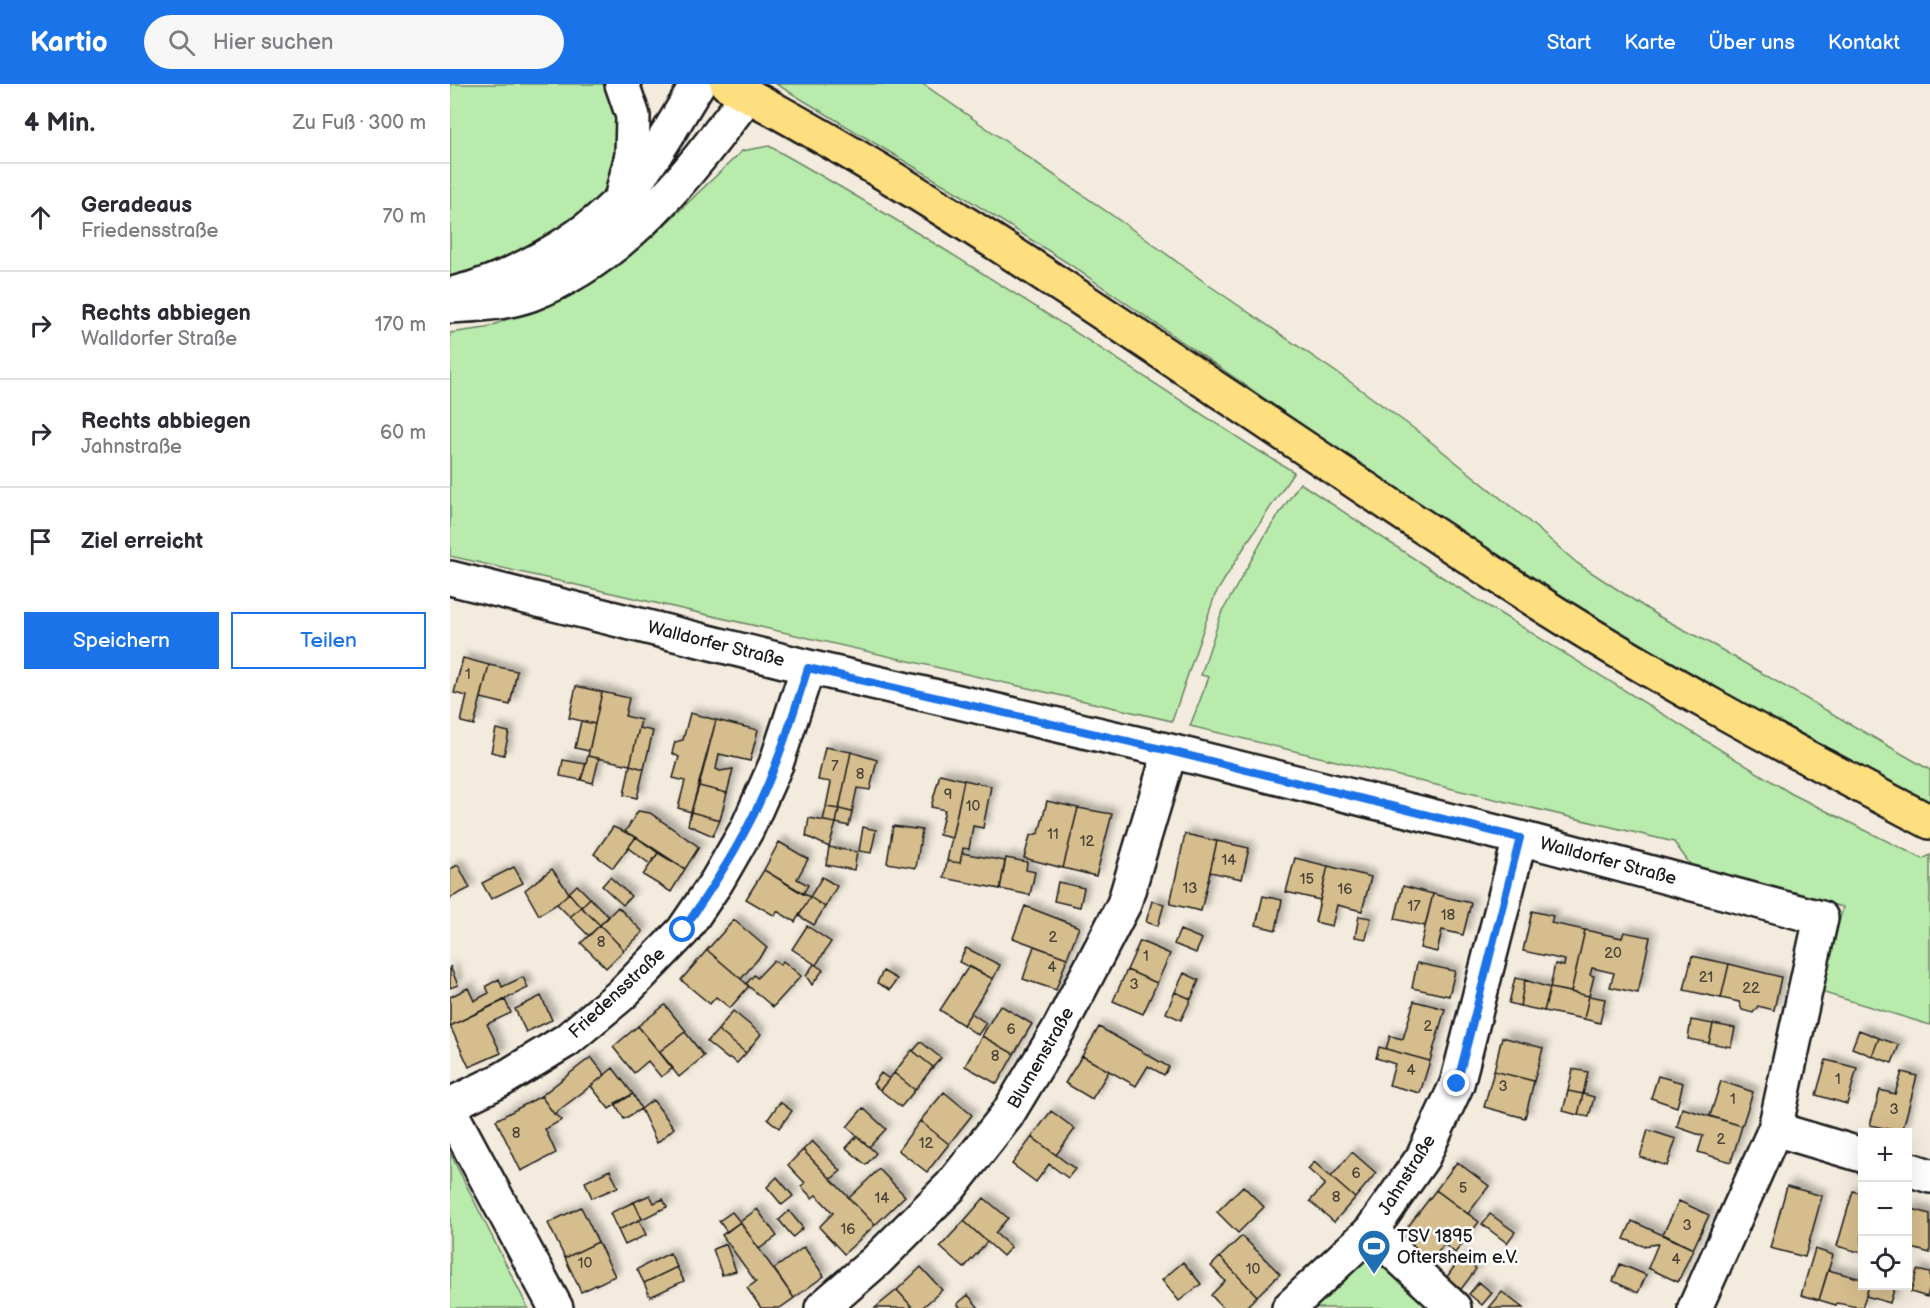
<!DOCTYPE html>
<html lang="de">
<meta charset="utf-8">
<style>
body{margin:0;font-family:"Balsamiq Sans",sans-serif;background:#f7f7f7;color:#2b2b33}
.controls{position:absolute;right:18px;bottom:18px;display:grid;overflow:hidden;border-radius:0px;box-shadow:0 6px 24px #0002}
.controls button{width:54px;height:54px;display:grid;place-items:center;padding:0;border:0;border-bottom:2px solid #e1e1e2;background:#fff;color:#2b2b33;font:30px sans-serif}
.stop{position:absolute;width:18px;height:18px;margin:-14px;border:4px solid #1a73e8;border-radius:50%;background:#fff}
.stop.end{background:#1a73e8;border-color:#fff;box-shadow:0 2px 6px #0008}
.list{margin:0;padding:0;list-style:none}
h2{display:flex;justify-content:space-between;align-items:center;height:78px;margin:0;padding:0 24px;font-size:26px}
h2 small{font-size:20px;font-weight:400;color:#7c7c81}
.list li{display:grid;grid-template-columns:39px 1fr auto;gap:18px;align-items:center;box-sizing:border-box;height:108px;padding:0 24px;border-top:2px solid #e1e1e2}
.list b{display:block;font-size:22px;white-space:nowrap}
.list p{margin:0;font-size:20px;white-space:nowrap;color:#7c7c81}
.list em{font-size:20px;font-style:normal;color:#7c7c81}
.actions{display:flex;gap:12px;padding:18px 24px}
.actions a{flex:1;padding:14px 0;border:2px solid #1a73e8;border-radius:0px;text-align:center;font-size:21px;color:#1a73e8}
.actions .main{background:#1a73e8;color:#fff}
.icon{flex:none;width:33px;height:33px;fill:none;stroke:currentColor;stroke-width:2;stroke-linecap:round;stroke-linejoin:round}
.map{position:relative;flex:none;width:1480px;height:1224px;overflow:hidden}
header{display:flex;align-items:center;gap:36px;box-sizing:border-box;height:84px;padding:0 30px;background:#1a73e8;color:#fff}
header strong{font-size:28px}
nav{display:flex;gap:33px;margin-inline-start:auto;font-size:21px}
.search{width:420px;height:54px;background:#f7f7f7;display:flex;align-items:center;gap:15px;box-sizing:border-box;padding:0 21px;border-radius:33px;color:#7c7c81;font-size:22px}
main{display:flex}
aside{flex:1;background:#fff}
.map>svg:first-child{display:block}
.green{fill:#b8ebac;stroke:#6a8464;stroke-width:1.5}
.building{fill:#d6bd8d;stroke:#1c1c1c;stroke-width:1.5;filter:url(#shadow)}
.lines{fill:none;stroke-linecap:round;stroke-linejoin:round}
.street-casing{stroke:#1c1c1c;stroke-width:38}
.secondary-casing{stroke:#1c1c1c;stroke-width:38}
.primary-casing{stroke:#1c1c1c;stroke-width:38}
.street{stroke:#fff;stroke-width:33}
.secondary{stroke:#fff;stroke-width:33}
.primary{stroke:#fedf80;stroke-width:33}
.route{stroke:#1a73e8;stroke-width:8}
.labels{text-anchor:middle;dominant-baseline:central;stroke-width:5;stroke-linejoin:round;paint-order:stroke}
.number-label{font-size:15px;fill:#4a4438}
.street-label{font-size:18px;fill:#1c1c1c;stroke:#fff}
.poi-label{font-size:18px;fill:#1c1c1c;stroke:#fff;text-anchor:start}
</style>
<header>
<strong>Kartio</strong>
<div class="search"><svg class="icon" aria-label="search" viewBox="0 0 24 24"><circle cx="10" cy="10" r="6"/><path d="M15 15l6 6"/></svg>Hier suchen</div>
<nav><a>Start</a><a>Karte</a><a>Über uns</a><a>Kontakt</a></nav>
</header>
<main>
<aside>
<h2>4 Min.<small>Zu Fuß · 300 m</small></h2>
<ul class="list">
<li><svg class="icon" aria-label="ahead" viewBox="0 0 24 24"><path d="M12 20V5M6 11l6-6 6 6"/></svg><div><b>Geradeaus</b><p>Friedensstraße</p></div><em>70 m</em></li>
<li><svg class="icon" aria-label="right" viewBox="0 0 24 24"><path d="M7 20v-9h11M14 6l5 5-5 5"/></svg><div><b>Rechts abbiegen</b><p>Walldorfer Straße</p></div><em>170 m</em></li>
<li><svg class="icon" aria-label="right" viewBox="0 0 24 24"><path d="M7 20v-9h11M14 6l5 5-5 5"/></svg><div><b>Rechts abbiegen</b><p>Jahnstraße</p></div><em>60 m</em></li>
<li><svg class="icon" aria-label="arrive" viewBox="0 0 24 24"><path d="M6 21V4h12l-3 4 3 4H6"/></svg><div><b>Ziel erreicht</b></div></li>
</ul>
<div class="actions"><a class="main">Speichern</a><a>Teilen</a></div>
</aside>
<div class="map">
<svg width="1480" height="1224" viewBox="0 0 1480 1224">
<defs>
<filter id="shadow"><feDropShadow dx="5.5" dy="-5.5" stdDeviation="3" flood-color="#0004"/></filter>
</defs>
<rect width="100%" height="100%" fill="#f3ebdd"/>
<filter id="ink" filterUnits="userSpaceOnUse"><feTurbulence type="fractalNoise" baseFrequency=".0167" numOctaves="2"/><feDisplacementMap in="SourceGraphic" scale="12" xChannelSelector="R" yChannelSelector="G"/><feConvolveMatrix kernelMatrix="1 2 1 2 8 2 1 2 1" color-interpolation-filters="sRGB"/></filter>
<g filter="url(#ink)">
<path class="green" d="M0,0H154L173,33L157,122L118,155L0,200Z
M326,0H473L689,150L760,202L899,297L970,349L1075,434L1127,479L1208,532L1265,562L1480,686V720L1229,589L920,389L791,298L616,178L511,111Z
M319,62C487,156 648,263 809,367L844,388L798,457L765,511L722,637L0,472V249L36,244L125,207L204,151L292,67Z
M850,399L1004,501L1342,710L1473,775L1480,771V941L1371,908L1393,823L1245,787L1224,758L740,642L759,593L751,591L771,530L817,448Z
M0,1069L78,1224H0Z
M923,1158L993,1224H857Z"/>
<path class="building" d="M13,574L39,581L24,641L11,638L17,612L4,609Z
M39,581L67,587L60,621L31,614Z
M126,602L152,608L145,640L119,634Z
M152,608L179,614L175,632L191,636L180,681L138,672Z
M240,629L266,636L241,728L228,724L235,697L223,694L229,673L222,669L225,658L233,656Z
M266,636L308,646L300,677L269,670L266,685L270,687L283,685L277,709L249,702Z
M131,637L145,640L139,667L125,664Z
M189,644L203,647L194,685L180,681Z
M46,645L59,648L54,671L41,668Z
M375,663L401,668L389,725L376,723L381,698L368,696Z
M401,668L427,676L420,706L407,704L402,728L389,725Z
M138,672L149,674L143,699L131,696Z
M113,676L136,680L131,696L110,692Z
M180,681L194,685L187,714L174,711Z
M490,690L514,696L502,754L489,751L495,726L481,723Z
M514,696L541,702L533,744L523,742L519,765L513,764L510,779L497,777Z
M249,702L277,709L270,736L241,728Z
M597,717L628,724L613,784L574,774L580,752L589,749Z
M376,723L389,725L386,739L373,737Z
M628,724L662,730L646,792L613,784Z
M389,725L402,728L399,742L386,739Z
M188,727L200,729L249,763L235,785L186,753L175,748Z
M241,728L270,736L263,752L238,741Z
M359,734L386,739L379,763L356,752Z
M443,742L472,746L466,784L437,779Z
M163,743L186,753L163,784L144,770Z
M413,743L426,746L421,769L409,767Z
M735,750L767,757L751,827L720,820Z
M186,753L208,769L200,780L178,764Z
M767,757L799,764L792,795L760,788Z
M329,758L358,775L347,795L358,801L353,810L314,786Z
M379,763L407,768L404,786L376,781Z
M208,769L235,785L221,808L193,791Z
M512,769L555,777L550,805L494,794L497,777L510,779Z
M556,774L577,778L576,786L585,788L580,811L550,805Z
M845,774L878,782L870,816L836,808Z
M8,781L20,804L0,814V785Z
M878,782L921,793L912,827L887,821L882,842L865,838Z
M64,783L73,799L41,815L32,799Z
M102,785L119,809L107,820L89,831L75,806Z
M314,786L360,813L345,838L327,827L325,832L296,815Z
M160,793L181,812L173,821L152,802Z
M372,793L387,802L375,823L360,813Z
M608,798L634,804L630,823L604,817Z
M127,801L140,814L131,823L119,809Z
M953,802L983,810L975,842L945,835Z
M119,809L131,823L120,833L107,820Z
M983,810L1021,819L1013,851L992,846L987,868L970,864Z
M813,812L832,816L826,846L806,841Z
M360,813L375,823L364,841L349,832Z
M140,814L159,833L150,841L131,823Z
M702,817L714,820L708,842L696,838Z
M575,822L629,843L617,874L563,854Z
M131,823L150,841L139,852L120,833Z
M168,823L193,848L174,866L150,841Z
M1082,827L1103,832L1101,839L1135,846L1121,908L1100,904L1105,880L1114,882L1115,876L1073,867Z
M909,832L921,834L916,855L905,853Z
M284,836L317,864L291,895L257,866Z
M150,841L174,866L156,884L131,859Z
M357,842L381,858L366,881L342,865Z
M730,846L752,855L746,869L724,860Z
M1135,846L1172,854L1174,848L1200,853L1188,909L1160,903L1164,889L1142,884L1140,891L1144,892L1139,912L1121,908Z
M690,857L720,870L707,899L677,886Z
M584,862L617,874L606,906L573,895Z
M516,864L550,881L543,895L509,878Z
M257,866L299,902L280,924L266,913L260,920L231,896Z
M1242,872L1279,880L1271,914L1234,906Z
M324,876L330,881L333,877L351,892L323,923L296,900L304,891L307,894Z
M967,879L1005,887L999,912L962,904Z
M364,880L373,886L362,901L356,892Z
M1279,880L1331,893L1324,926L1308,922L1303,929L1292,926L1289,918L1271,914Z
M0,882L8,901L0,904Z
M519,882L543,895L513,941L490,926Z
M677,886L707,899L693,930L663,917Z
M433,887L447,895L440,906L427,899Z
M734,889L749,896L741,915L725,908Z
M73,893L78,904L0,942V913L18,904L24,917L39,909L36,902L49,895L52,903Z
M1065,894L1075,896L1070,922L1059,919Z
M1075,896L1100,904L1094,927L1070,922Z
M1100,904L1139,912L1134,935L1094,927Z
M725,908L741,915L731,936L716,929Z
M91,912L102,936L76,948L65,925Z
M1139,912L1155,915L1150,939L1134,935Z
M55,916L61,929L37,940L51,969L19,983L0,942Z
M964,917L995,925L980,977L936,965L940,952L953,955Z
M215,921L236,947L209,968L188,942Z
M550,921L582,940L564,970L532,952Z
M283,927L311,950L296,969L268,946Z
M521,929L536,939L528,951L513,941Z
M1241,936L1263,940L1259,959L1238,955Z
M1263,940L1285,944L1281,963L1259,959Z
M188,942L223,984L211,993L198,977L184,989L163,963Z
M649,943L719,983L714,991L698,982L686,1002L632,972Z
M268,946L296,969L287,979L280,974L278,975L257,958Z
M1409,946L1429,954L1422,972L1402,964Z
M235,948L254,972L229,993L209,968Z
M532,952L564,970L547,1000L515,982Z
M1052,953L1093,964L1084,997L1044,987Z
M1429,954L1449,961L1442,979L1422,972Z
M471,958L491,974L483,983L463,967Z
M929,963L980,977L970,1009L939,1001L945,980L926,974Z
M462,966L483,983L465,1006L444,989Z
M632,972L659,987L642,1015L615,999Z
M141,973L155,991L104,1030L91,1012Z
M1376,976L1407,984L1397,1020L1366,1011Z
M163,984L183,1010L159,1025L141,1002Z
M1123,985L1138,988L1133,1010L1118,1007Z
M1044,987L1084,997L1075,1034L1034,1023Z
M1452,988L1467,992L1452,1048L1420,1041L1430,1006L1445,1010Z
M431,989L439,995L430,1006L423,1000Z
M444,989L465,1006L451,1023L430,1006Z
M1208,992L1233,999L1227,1023L1201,1014Z
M1271,997L1303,1008L1292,1042L1260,1032Z
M1118,1007L1133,1010L1128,1031L1113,1027Z
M494,1008L522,1031L499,1060L470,1037Z
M183,1010L191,1025L174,1035L165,1019Z
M1133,1010L1144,1013L1139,1033L1128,1031Z
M91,1012L104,1030L112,1036L95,1045L106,1069L71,1087L46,1036Z
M203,1016L224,1044L207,1059L191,1025Z
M330,1018L342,1027L329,1044L318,1035Z
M413,1024L436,1045L419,1063L397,1043Z
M1232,1024L1292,1042L1281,1078L1248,1068L1253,1052L1227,1043Z
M601,1027L625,1045L606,1071L582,1053Z
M470,1037L499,1060L477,1088L448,1066Z
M1198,1046L1226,1055L1217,1082L1190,1073Z
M407,1052L426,1069L416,1081L396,1064Z
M582,1053L625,1085L618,1094L599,1080L586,1098L562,1080Z
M362,1057L391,1087L381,1095L353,1066Z
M353,1066L425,1141L394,1170L369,1143L383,1129L366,1111L362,1114L351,1102L355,1099L338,1081Z
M902,1068L926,1089L905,1114L881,1093Z
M864,1078L905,1114L884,1138L860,1117L875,1100L858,1085Z
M1007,1078L1039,1102L1018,1130L986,1106Z
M429,1085L455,1112L425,1141L399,1114Z
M160,1086L168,1103L142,1114L135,1098Z
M327,1093L343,1112L332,1121L317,1103Z
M793,1102L814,1123L788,1149L767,1128Z
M1337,1102L1372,1112L1355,1173L1320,1164Z
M986,1106L1029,1138L1005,1169L994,1160L982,1177L950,1153Z
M1403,1107L1412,1110V1169L1387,1162Z
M200,1111L204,1119L213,1115L217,1123L192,1135L184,1118Z
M534,1114L558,1134L545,1149L561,1163L553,1172L514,1137Z
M1229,1117L1259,1131L1243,1165L1213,1150Z
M184,1118L192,1135L168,1146L160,1129Z
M131,1123L148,1158L115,1174L98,1139Z
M1459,1124L1480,1130V1169L1458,1163Z
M307,1125L327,1152L309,1165L290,1138Z
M339,1127L353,1144L343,1153L329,1136Z
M282,1128L290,1138L277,1148L269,1137Z
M1040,1130L1065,1148L1057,1159L1032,1140Z
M189,1136L196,1151L175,1161L168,1146Z
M514,1137L537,1158L514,1184L490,1163Z
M1182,1137L1243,1165L1228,1198L1198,1184L1208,1160L1193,1162L1174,1155Z
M290,1138L344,1214L330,1224H311L297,1204L306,1198L272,1151Z
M792,1152L830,1190L807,1212L770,1173Z
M148,1158L165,1192L131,1208L115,1174Z
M276,1160L286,1187L272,1191L263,1165Z
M354,1163L374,1192L344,1214L324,1185Z
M1365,1165L1383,1171L1369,1216L1351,1211Z
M220,1169L227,1183L194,1199L187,1185Z
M770,1173L807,1212L795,1224H773L761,1211L775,1197L761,1182Z
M1011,1173L1026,1185L1009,1208L994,1197Z
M733,1178L751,1200L729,1217L712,1196Z
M1170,1180L1196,1191L1188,1209L1163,1197Z
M227,1183L234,1197L200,1213L194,1199Z
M471,1183L492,1206L472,1224H463L447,1206Z
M1378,1186L1412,1195V1202H1419L1412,1224L1387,1219L1386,1221L1369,1216Z
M1467,1186L1480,1189V1202L1477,1213L1461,1208Z
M1029,1198L1042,1209L1032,1221L1019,1210Z
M1419,1202H1445L1440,1219L1416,1212Z
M447,1206L463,1224H425Z
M1052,1208L1073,1224H1039Z
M518,1211L529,1224H511L507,1220Z"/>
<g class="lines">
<defs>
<path id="street" d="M0,494L358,583L720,667L1070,754L1371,834L1325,1045L1245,1224
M0,1021L53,995L117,956L171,911L233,847L267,797L297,745L326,680L358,583
M0,1027L106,1224
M1325,1045L1412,1071
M1458,1085L1480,1092
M921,1147L1004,1224
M372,1224L426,1177L501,1102L557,1031L609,945L674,820L720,667
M839,1224L921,1147L973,1073L1007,1000L1070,754"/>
<path id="secondary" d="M172,0L183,32L182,71L173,107
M6,209C61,196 133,156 172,114C202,81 224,38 248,0
M0,222C27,221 56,219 81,210C176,174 239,89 298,11"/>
<path id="primary" d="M277,0C442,87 598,192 753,296C855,364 957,433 1060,500C1195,588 1337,664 1480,738"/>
</defs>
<use href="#street" class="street-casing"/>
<use href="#secondary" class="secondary-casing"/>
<use href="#primary" class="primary-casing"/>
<use href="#street" class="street"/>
<use href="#secondary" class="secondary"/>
<use href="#primary" class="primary"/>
</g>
</g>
<g class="lines" filter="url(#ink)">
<path class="route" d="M233,846C269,794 304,740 326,679C338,648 348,615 358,584L720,667L1070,754L1007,1000"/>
</g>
<defs>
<symbol id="stadium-pin" viewBox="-11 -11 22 30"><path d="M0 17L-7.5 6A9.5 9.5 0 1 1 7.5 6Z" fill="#1f6fb2" stroke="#fff"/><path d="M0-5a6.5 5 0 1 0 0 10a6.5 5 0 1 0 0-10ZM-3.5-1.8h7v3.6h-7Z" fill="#fff"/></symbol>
</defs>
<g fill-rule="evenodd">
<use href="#stadium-pin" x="905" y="1143" width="38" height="52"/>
</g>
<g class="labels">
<g class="number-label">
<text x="18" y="590">1</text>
<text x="385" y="682">7</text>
<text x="410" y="690">8</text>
<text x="498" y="710">9</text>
<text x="523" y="722">10</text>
<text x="603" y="750">11</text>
<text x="637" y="757">12</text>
<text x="779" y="776">14</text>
<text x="857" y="795">15</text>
<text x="740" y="804">13</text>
<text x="895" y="805">16</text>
<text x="964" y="822">17</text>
<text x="998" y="831">18</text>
<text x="603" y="853">2</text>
<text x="151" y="858">8</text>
<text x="1163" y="869">20</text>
<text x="696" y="872">1</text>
<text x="602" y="883">4</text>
<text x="1256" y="893">21</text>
<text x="684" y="900">3</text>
<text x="1301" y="904">22</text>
<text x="978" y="942">2</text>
<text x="561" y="945">6</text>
<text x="545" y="972">8</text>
<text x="961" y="986">4</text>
<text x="1388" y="995">1</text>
<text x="1053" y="1002">3</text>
<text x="1283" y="1015">1</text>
<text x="1444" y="1025">3</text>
<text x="66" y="1049">8</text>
<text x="1271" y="1055">2</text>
<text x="476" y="1059">12</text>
<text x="906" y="1089">6</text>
<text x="1013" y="1104">5</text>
<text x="886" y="1113">8</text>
<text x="432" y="1114">14</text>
<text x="1237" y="1141">3</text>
<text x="398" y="1145">16</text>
<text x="1226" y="1175">4</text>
<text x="135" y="1179">10</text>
<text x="803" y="1185">10</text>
</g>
<g class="street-label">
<text transform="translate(266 560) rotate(14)">Walldorfer Straße</text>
<text transform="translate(1158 777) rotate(15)">Walldorfer Straße</text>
<text transform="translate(167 909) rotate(-43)">Friedensstraße</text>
<text transform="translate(591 974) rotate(-60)">Blumenstraße</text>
<text transform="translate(957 1091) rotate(-58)">Jahnstraße</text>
</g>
<g class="poi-label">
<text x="947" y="1152">TSV 1895<tspan x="947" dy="21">Oftersheim e.V.</tspan></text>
</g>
</g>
</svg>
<div class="controls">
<button>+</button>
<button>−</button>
<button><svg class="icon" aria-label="locate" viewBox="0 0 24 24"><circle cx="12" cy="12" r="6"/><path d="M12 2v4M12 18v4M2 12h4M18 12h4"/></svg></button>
</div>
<div class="stop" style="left:233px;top:846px"></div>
<div class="stop end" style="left:1007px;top:1000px"></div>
</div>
</main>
